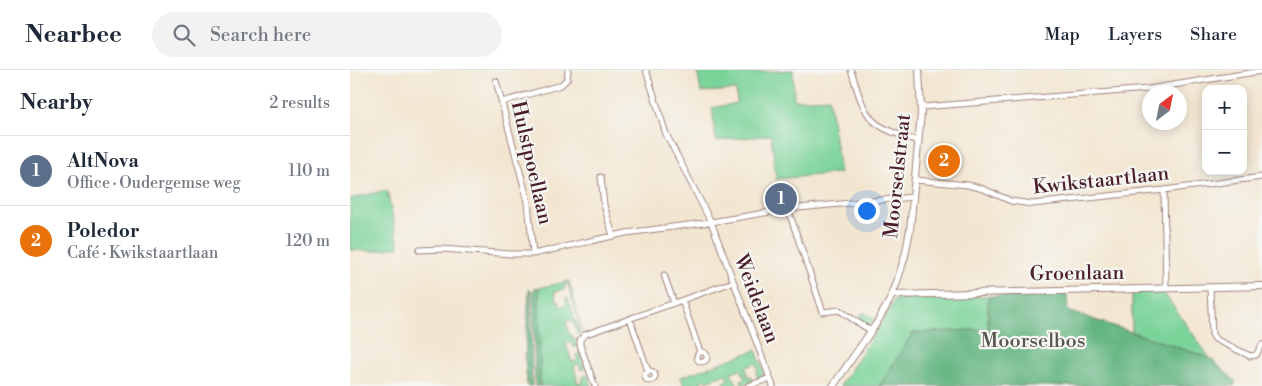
<!DOCTYPE html>
<meta charset="utf-8">
<style>
body{margin:0;font-family:"Libre Bodoni",serif;background:#f2f2f3;color:#1f2937}
.controls{position:absolute;right:15px;top:15px;display:grid;overflow:hidden;border-radius:10px;box-shadow:0 2px 12px #0003}
.controls button{width:45px;height:45px;display:grid;place-items:center;padding:0;border:0;border-bottom:1px solid #e0e1e3;background:#fff;color:#1f2937;font:25px sans-serif}
.compass{position:absolute;left:792px;top:15px;width:45px;height:45px;border-radius:50%;background:#fff;box-shadow:0 2px 12px #0003;rotate:32deg}
.you{position:absolute;left:516px;top:140px;width:18px;height:18px;margin:-12px;border:4px solid #fff;border-radius:50%;background:#1a73e8;box-shadow:0 0 0 8px #1a73e833}
.badge{display:grid;place-items:center;width:32px;height:32px;border-radius:50%;background:#7c3aed;color:#fff;font-size:16px;font-weight:700}
.pin{position:absolute;translate:-50% -50%;border:2px solid #fff;box-shadow:0 1px 5px #0006}
.list{margin:0;padding:0;list-style:none}
h2{display:flex;justify-content:space-between;align-items:center;height:65px;margin:0;padding:0 20px;font-size:21px}
h2 small{font-size:16px;font-weight:400;color:#747a83}
.list li{display:grid;grid-template-columns:32px 1fr auto;gap:15px;align-items:center;box-sizing:border-box;height:70px;padding:0 20px;border-top:1px solid #e0e1e3}
.list b{display:block;font-size:19px;white-space:nowrap}
.list p{margin:0;font-size:16px;white-space:nowrap;color:#747a83}
.list em{font-size:16px;font-style:normal;color:#747a83}
.icon{flex:none;width:28px;height:28px;fill:none;stroke:currentColor;stroke-width:2;stroke-linecap:round;stroke-linejoin:round}
.map{position:relative;flex:none;width:912px;height:316px;overflow:hidden}
header{display:flex;align-items:center;gap:30px;box-sizing:border-box;height:70px;padding:0 25px;background:#fff;border-bottom:1px solid #e0e1e3}
header strong{font-size:24px}
nav{display:flex;gap:28px;margin-inline-start:auto;font-size:18px}
.search{width:350px;height:45px;background:#f2f2f3;display:flex;align-items:center;gap:12px;box-sizing:border-box;padding:0 18px;border-radius:28px;color:#747a83;font-size:19px}
main{display:flex}
aside{flex:1;background:#fff}
.map>svg:first-child{display:block}
.green{fill:#7ad399;stroke:#627962}
.forest{fill:#63b581;stroke:#566a56}
.lines{fill:none;stroke-linecap:round;stroke-linejoin:round}
.minor-casing{stroke:#9e827e;stroke-width:7}
.tertiary-casing{stroke:#9e827e;stroke-width:8}
.minor{stroke:#fff;stroke-width:5}
.tertiary{stroke:#fff;stroke-width:6}
.labels{text-anchor:middle;dominant-baseline:central;stroke-width:4.5;stroke-linejoin:round;paint-order:stroke}
.street-label{font-size:20px;fill:#4a1f2b;stroke:#f6f6f2}
.park-label{font-size:20px;fill:#58554c;stroke:#f6f6f2}
</style>
<header>
<strong>Nearbee</strong>
<div class="search"><svg class="icon" aria-label="search" viewBox="0 0 24 24"><circle cx="10" cy="10" r="6"/><path d="M15 15l6 6"/></svg>Search here</div>
<nav><a>Map</a><a>Layers</a><a>Share</a></nav>
</header>
<main>
<aside>
<h2>Nearby<small>2 results</small></h2>
<ul class="list">
<li><span class="badge" style="background:#5c6f8a">1</span><div><b>AltNova</b><p>Office · Oudergemse weg</p></div><em>110 m</em></li>
<li><span class="badge" style="background:#e8710a">2</span><div><b>Poledor</b><p>Café · Kwikstaartlaan</p></div><em>120 m</em></li>
</ul>
</aside>
<div class="map">
<svg width="912" height="316" viewBox="0 0 912 316">
<rect width="100%" height="100%" fill="#f6f6f2"/>
<filter id="ink" filterUnits="userSpaceOnUse"><feTurbulence type="fractalNoise" baseFrequency=".02" numOctaves="2"/><feDisplacementMap in="SourceGraphic" scale="10" xChannelSelector="R" yChannelSelector="G"/><feConvolveMatrix kernelMatrix="1 2 1 2 8 2 1 2 1" color-interpolation-filters="sRGB"/></filter>
<filter id="wash" filterUnits="userSpaceOnUse"><feTurbulence type="fractalNoise" baseFrequency=".0096" numOctaves="4" result="noise"/><feDisplacementMap in="SourceGraphic" scale="20" xChannelSelector="R" yChannelSelector="G"/><feGaussianBlur stdDeviation="1.12" result="paint"/><feColorMatrix in="noise" values="0 0 0 0 0 0 0 0 0 0 0 0 0 0 0 0 0 1.4 0 .05"/><feComposite in="paint" operator="in"/></filter>
<g filter="url(#wash)">
<rect width="100%" height="100%" fill="#f3e6d1"/>
<path class="green" d="M347,0H393V3L443,0L444,30L479,28L490,103L426,109L421,65L366,71L362,38L387,33L386,20L351,22Z
M37,120L49,177L24,181L0,180V129Z
M219,211L232,262L218,214H214L215,219L204,222L207,231H209L210,237L217,235L216,228H218L230,264L228,265L222,249L216,252L220,266L222,265L228,277H223L221,272L216,274L222,292L228,290L226,285L230,282L235,299L231,300L229,294L224,296L228,314L233,313L232,308L237,304L242,316H190L189,218Z
M782,222H813L860,288L782,262Z
M638,226V259L563,263L529,316H490L525,263L545,230L548,229Z
M515,243L524,249L521,254H516L509,249L511,244Z
M406,280L414,301L411,308L408,309L406,302L408,300L406,293L396,297L398,307L401,306L403,311L392,315L391,310L395,308L391,299L381,302L388,316H375L374,312L378,310L376,304L357,311L356,309L351,311L352,316H348L347,314L334,316L331,307Z"/>
<path class="forest" d="M186,217L189,218L190,316H185L183,221Z
M179,219L181,220L182,316H177L175,289Z
M717,224L718,241L860,288L885,311V316H529L563,263L638,259V226Z"/>
</g>
<g filter="url(#ink)">
<g class="lines">
<defs>
<path id="minor" d="M296,0L316,64L361,152L423,316
M501,0C506,15 510,34 520,47C527,58 556,68 569,71
M146,11L178,132L183,184
M152,32L211,15L217,9L218,0
M572,37L798,19L912,1
M251,107L254,135L263,166
M565,110L618,115L633,119L661,131L682,134L814,120L912,107
M814,120L816,218
M438,139L473,242L489,240L521,261
M69,180L92,179L161,184H183L276,163L361,152L438,139L563,127
M314,205L324,233
M860,217L862,264L865,269L900,286L906,285L912,275
M332,230L350,282
M280,249L298,301
M347 287a5 5 0 1 1 10 0a5 5 0 1 1-10 0Z
M295 306a5 5 0 1 1 10 0a5 5 0 1 1-10 0Z
M245,316L230,275V270L234,265L383,212
M398,316L420,308"/>
<path id="tertiary" d="M543,225L912,216
M483,316L526,254L540,230L546,215L555,186L560,160L571,43L569,0"/>
</defs>
<use href="#minor" class="minor-casing"/>
<use href="#tertiary" class="tertiary-casing"/>
<use href="#minor" class="minor"/>
<use href="#tertiary" class="tertiary"/>
</g>
</g>
<g class="labels">
<g class="street-label">
<text transform="translate(181 93) rotate(77)">Hulstpoellaan</text>
<text transform="translate(548 106) rotate(-84)">Moorselstraat</text>
<text transform="translate(751 111) rotate(-6)">Kwikstaartlaan</text>
<text transform="translate(727 204) rotate(-1)">Groenlaan</text>
<text transform="translate(406 229) rotate(69)">Weidelaan</text>
</g>
<g class="park-label">
<text x="683" y="271">Moorselbos</text>
</g>
</g>
</svg>
<div class="controls">
<button>+</button>
<button>−</button>
</div>
<svg class="compass" viewBox="-18 -18 36 36"><path d="M0-13l5 13h-10z" fill="#e53935"/><path d="M0 13l5-13h-10z" fill="#747a83"/></svg>
<div class="you"></div>
<div class="pin badge" style="left:431px;top:129px;background:#5c6f8a">1</div>
<div class="pin badge" style="left:594px;top:91px;background:#e8710a">2</div>
</div>
</main>
